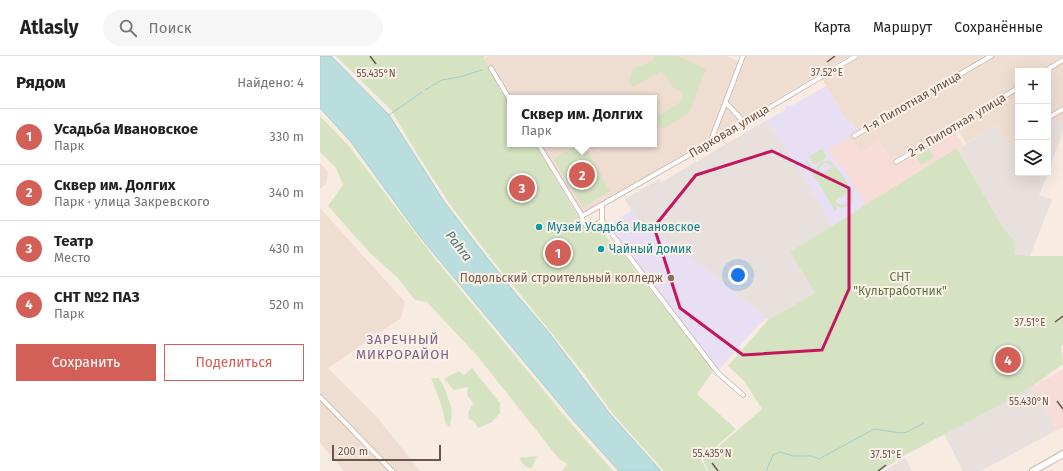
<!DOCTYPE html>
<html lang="ru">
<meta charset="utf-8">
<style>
body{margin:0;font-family:"Fira Sans",sans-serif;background:#f6f6f6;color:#202124}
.controls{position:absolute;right:12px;top:12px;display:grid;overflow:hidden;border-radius:0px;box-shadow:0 4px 16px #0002}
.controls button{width:36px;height:36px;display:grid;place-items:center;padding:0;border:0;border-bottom:1px solid #e0e0e0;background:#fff;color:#202124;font:20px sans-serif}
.scale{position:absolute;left:12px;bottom:10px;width:109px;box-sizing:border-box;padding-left:4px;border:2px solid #6c534c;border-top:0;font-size:11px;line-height:14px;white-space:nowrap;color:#6c534c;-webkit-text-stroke:3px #fcf1e7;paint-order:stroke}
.you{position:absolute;left:418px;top:219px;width:14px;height:14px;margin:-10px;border:3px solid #fff;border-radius:50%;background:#1a73e8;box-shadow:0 0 0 6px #1a73e833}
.badge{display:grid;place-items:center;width:26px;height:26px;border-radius:50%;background:#d26057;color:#fff;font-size:13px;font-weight:700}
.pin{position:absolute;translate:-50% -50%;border:2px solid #fff;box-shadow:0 1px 4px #0006}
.popup{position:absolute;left:187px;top:39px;width:150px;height:52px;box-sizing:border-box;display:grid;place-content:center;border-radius:0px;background:#fff;filter:drop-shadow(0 1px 3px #0005);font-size:13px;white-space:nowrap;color:#757577}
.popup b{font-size:15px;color:#202124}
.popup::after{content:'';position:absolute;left:50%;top:100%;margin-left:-8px;border:8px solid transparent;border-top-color:#fff}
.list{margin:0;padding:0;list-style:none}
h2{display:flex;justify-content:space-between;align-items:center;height:52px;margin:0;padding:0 16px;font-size:17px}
h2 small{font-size:13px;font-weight:400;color:#757577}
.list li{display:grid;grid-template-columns:26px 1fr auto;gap:12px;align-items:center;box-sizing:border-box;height:56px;padding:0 16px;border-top:1px solid #e0e0e0}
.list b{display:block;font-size:15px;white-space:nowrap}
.list p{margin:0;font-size:13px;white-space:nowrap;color:#757577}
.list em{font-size:13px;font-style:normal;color:#757577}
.actions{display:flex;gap:8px;padding:12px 16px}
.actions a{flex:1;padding:9px 0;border:1px solid #d26057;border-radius:0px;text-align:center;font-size:14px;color:#d26057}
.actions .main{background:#d26057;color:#fff}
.icon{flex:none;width:22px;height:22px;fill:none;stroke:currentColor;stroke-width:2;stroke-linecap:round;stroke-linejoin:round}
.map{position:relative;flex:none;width:743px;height:415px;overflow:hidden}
header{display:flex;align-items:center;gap:24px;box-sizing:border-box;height:56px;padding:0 20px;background:#fff;border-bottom:1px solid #e0e0e0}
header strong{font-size:19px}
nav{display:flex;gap:22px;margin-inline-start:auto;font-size:14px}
.search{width:280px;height:36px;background:#f6f6f6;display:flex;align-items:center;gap:10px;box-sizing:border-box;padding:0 14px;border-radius:22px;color:#757577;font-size:15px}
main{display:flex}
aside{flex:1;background:#fff}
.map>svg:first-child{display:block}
.residential{fill:#efddd1}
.commercial{fill:#f7dcd7}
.industrial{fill:#e8e0dc}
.education{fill:#e9dff4}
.green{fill:#d5e3c3;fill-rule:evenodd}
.water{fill:#badede;stroke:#a1cecf}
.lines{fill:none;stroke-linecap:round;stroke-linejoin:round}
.stream{stroke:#a1cecf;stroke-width:1}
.street-casing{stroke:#c7b3ab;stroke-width:5.5}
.secondary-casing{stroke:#ccb5ab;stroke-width:8}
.street{stroke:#fff;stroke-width:4}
.secondary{stroke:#fff;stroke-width:6}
.marked{fill:none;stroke:#c2185b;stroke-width:3;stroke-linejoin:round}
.ticks{fill:none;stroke:#6c534c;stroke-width:1.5}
.culture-dot{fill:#0f9aa8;stroke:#fcf1e7;stroke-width:1.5}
.education-dot{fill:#8d6e63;stroke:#fcf1e7;stroke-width:1.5}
.labels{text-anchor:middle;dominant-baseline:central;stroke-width:4;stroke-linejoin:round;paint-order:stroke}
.street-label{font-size:12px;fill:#6c534c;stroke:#fcf1e7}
.culture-label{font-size:12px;fill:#0d838f;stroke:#fcf1e7;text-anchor:start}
.park-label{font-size:12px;fill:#5d7649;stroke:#fcf1e7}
.education-label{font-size:12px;fill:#785e54;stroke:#fcf1e7;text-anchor:end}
.water-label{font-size:13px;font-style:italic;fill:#467577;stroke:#fcf1e7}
.neighbourhood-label{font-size:13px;letter-spacing:1px;fill:#776489;stroke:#fcf1e7}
.ticks-label{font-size:10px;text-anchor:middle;fill:#6c534c;stroke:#fcf1e7;stroke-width:4;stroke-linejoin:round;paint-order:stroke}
</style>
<header>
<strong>Atlasly</strong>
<div class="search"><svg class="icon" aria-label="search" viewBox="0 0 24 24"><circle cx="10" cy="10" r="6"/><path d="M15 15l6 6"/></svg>Поиск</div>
<nav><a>Карта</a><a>Маршрут</a><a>Сохранённые</a></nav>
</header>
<main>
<aside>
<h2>Рядом<small>Найдено: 4</small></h2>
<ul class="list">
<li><span class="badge">1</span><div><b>Усадьба Ивановское</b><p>Парк</p></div><em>330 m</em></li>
<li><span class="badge">2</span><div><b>Сквер им. Долгих</b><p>Парк · улица Закревского</p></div><em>340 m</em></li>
<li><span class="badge">3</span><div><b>Театр</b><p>Место</p></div><em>430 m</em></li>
<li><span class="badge">4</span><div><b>СНТ №2 ПАЗ</b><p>Парк</p></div><em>520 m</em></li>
</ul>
<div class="actions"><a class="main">Сохранить</a><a>Поделиться</a></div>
</aside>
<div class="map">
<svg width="743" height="415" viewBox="0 0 743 415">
<rect width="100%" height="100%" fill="#f8ece2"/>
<path class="residential" d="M168,0H406L423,7L425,0H529L263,158L220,88H334V42H191L172,12L168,14L162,4Z
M541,0H743V67L739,63L728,70V15H698V88L691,92L677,69L646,87L634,68L572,105L540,96L529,79L537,74L531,65H527L502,23Z
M0,107L8,116L6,128L0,133Z
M0,152L85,246L81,262L8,312L57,361L100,415H24L0,387Z"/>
<path class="commercial" d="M633,73L643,89L637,93H635L632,95L546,149L522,109L518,111L507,93L530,81L541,96L560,84L572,105L575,104L577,107Z
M743,313V371L737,374L711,331Z"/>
<path class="industrial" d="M739,63L743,67V75L728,116V70Z
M447,64L484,121L512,170L470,196L495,237L448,264L357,190L321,168L311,154L305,143L339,123L342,126Z
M677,69L691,92L698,88V117H728L719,139L732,144L710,200L693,198L696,186L684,173L637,93Z
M711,331L737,374L661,415H643L624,378L667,356Z
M585,402L592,415H564Z"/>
<path class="education" d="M506,30L527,65H531L537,74L529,79L530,81L508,93L518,111L522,109L546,149L512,170L484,121L447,64L464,55L465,53V50L467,49L471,50Z
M311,154L321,168L357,190L446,262L443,266L440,267L399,314L288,170Z"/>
<path class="green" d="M16,0H166L163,2L190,47V88H215L268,177L280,172L294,191L297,189L320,221L394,314L377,338L416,373L381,404L387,415H344L293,358L262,315L174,206L131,150L96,96L71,54Z
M334,0H357L386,13L369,57L343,73L339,69L336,70L334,63L360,46L363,36L354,32L342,15L313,31L309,27L312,13L332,5Z
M0,60L28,89L116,204L248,364L293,415H242L247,408L239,403L159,302L107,246L95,244L77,221L51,198L8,150L23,129L16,112L0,96Z
M260,88H263L290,135L263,151L233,103Z
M502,93L507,101L494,109L489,100Z
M609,93L614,101L601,109L596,101Z
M635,93H637L684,173L696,186L694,198L710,200H743V288L741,290L743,308L711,331L667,356L585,399L560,415H388L383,404L442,353L424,325L408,310L448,264L495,237L470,196L632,95Z
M487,104L496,118L497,111L501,106L509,105C516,108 532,133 533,140C533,144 531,146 529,149L521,152L515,149L517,153L515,155L485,105ZM505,107L510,108L513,111L500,119L499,112ZM528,137L530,142L527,148L520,149L515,145Z
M152,312L180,347V357L172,366L158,372L155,366L149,363L148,357L153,347L147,339L148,331L134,334L124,323L139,315L144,319Z
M111,322H119L125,333L132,354L130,372L125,366L122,351Z
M217,400L212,412C206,413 202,407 199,402Z"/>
<path class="water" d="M0,0H11L69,59L125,147L157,189L191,232L230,278L290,358L341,415H299L253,364L101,182L31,86L0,52Z"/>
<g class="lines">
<path class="stream" d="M105,34L122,24L139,21L162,14
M69,59L102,36
M446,415L453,399L460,396L473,400H492L499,403L554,373L581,377L587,376L604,367"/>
<defs>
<path id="street" d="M171,12L190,44
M725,15L743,4
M406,47L424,66
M728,62L743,53
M534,80L671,0
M390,87L423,0
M218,88L262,160
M576,106L698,32
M282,149V165L269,172C265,169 262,164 262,160L390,87L536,0
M282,165L398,317L423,339
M0,341L72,415"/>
<path id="secondary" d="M713,415L743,398"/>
</defs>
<use href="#street" class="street-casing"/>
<use href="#secondary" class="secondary-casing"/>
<use href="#street" class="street"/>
<use href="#secondary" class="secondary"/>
</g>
<path class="marked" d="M452,95L529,132V233L502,294L423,299L360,252L334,171L376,119Z"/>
<path class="ticks" d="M50,0L56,8M507,6L515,0M735,266L743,260M737,345L743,353M392,407L398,415M558,415L566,409"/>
<g class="culture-dot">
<circle cx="219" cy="171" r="4"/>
<circle cx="281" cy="193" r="4"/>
</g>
<circle class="education-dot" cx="351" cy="222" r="4"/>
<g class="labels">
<g class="street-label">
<text transform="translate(592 46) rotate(-30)">1-я Пилотная улица</text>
<text transform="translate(637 69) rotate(-31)">2-я Пилотная улица</text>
<text transform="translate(409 75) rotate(-31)">Парковая улица</text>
</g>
<g class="culture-label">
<text x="227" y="171">Музей Усадьба Ивановское</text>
<text x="289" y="193">Чайный домик</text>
</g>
<g class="park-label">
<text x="580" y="221">СНТ<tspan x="580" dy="14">"Культработник"</tspan></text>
</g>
<g class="education-label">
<text x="343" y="222">Подольский строительный колледж</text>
</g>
<g class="water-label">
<text transform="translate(139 190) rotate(52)">Pahra</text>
</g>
<g class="neighbourhood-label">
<text x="83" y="283">ЗАРЕЧНЫЙ<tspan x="83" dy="15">МИКРОРАЙОН</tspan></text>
</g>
</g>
<g class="ticks-label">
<text x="507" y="20">37.52°E</text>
<text x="56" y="21">55.435°N</text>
<text x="710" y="270">37.51°E</text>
<text x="709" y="349">55.430°N</text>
<text x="392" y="401">55.435°N</text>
<text x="566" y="402">37.51°E</text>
</g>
</svg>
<div class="controls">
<button>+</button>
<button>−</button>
<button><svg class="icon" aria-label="layers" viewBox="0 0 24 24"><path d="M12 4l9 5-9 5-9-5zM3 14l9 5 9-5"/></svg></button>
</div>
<div class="scale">200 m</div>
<div class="you"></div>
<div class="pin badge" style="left:238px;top:197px">1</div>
<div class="pin badge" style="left:262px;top:119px">2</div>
<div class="popup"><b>Сквер им. Долгих</b>Парк</div>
<div class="pin badge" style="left:202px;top:132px">3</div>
<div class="pin badge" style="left:688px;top:304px">4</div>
</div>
</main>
